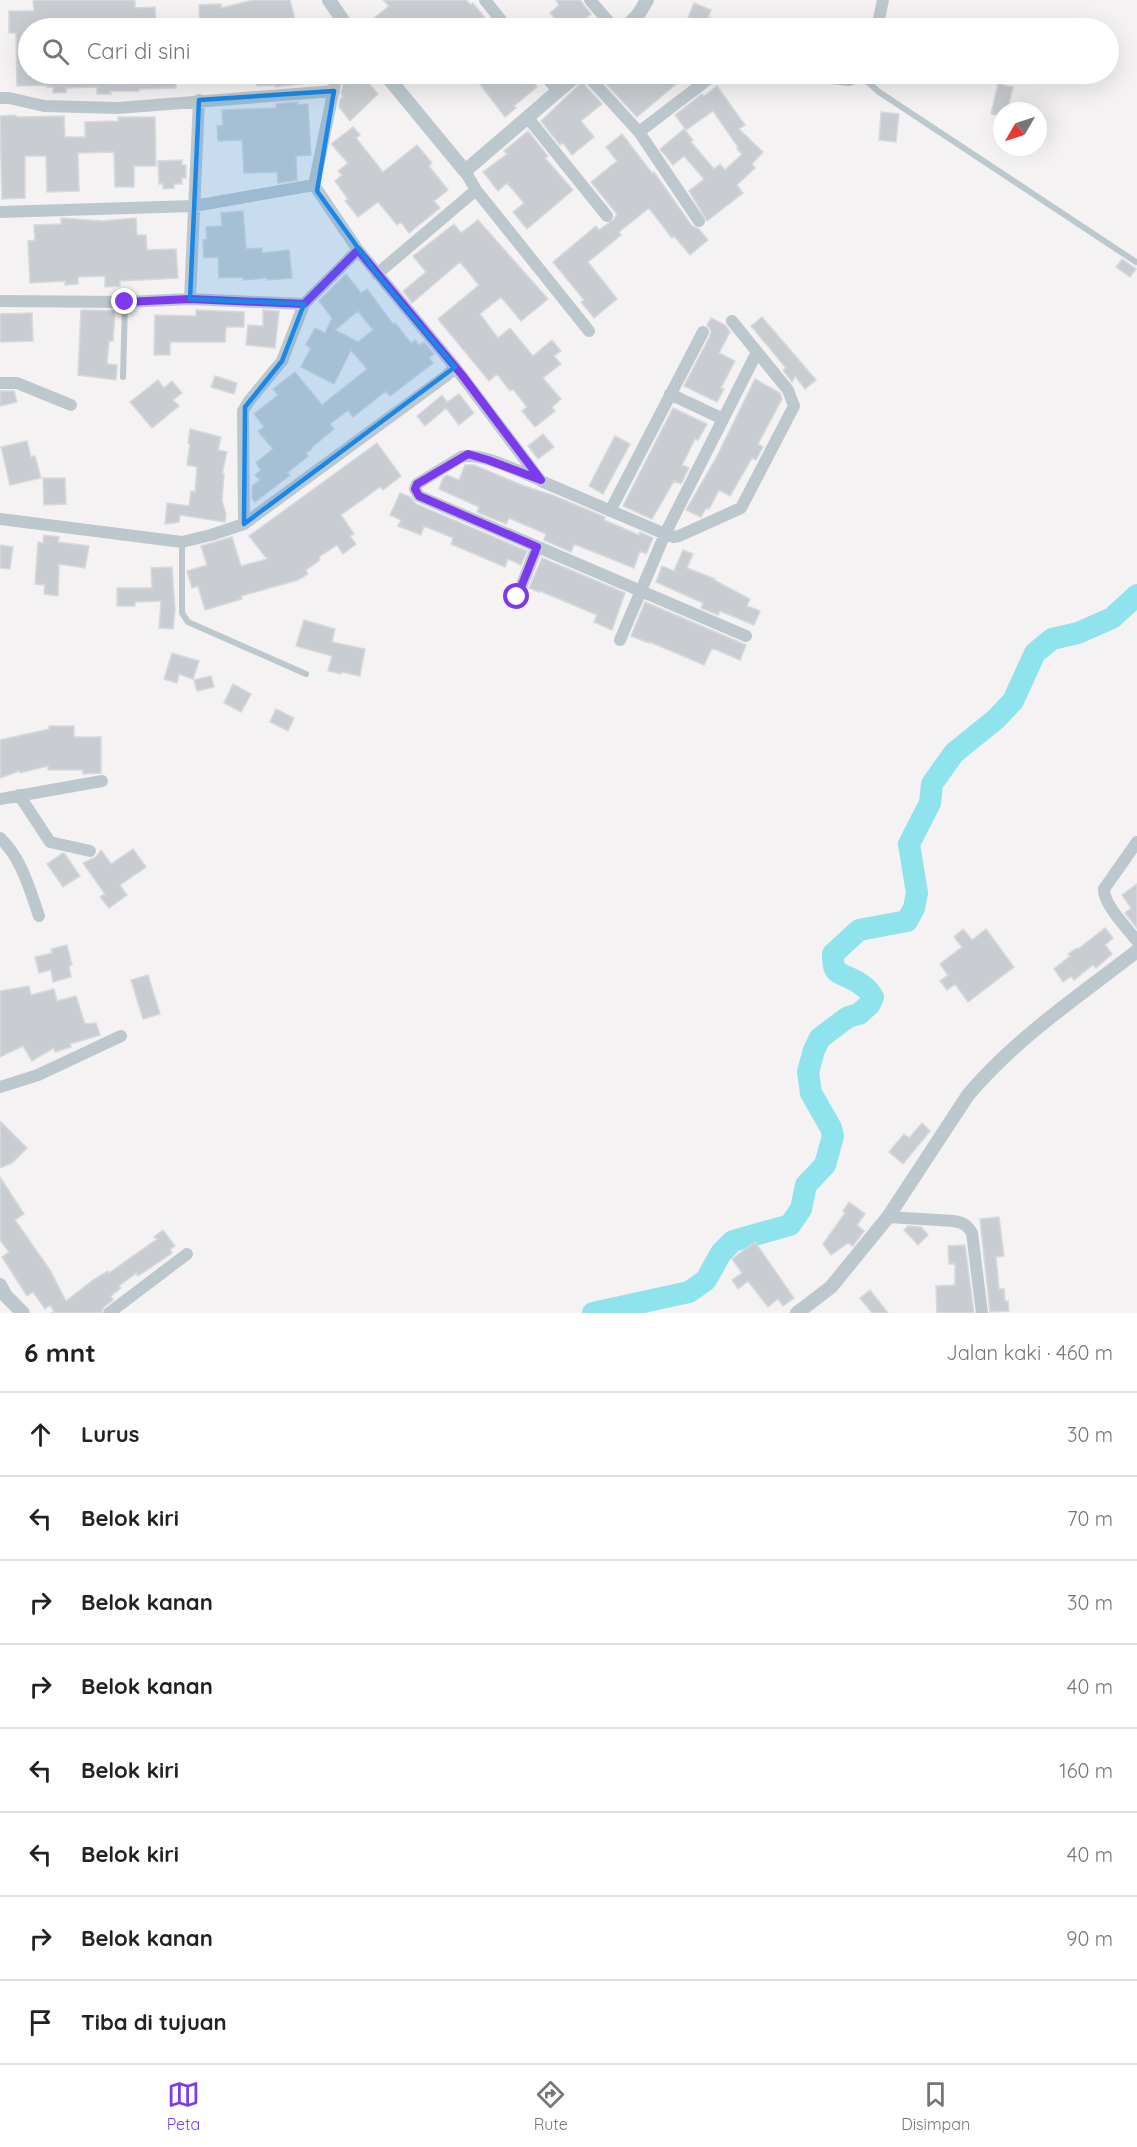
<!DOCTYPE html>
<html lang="id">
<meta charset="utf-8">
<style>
body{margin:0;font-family:Quicksand,sans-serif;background:#f2f2f2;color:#222}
.compass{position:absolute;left:993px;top:102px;width:54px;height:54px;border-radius:50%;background:#fff;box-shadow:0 6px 24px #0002;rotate:231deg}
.stop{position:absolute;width:18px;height:18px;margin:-14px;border:4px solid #7c3aed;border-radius:50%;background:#fff}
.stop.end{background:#7c3aed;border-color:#fff;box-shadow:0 2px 6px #0008}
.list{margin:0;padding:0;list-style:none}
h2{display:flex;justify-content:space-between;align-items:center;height:78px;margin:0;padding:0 24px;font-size:26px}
h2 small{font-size:20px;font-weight:400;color:#767676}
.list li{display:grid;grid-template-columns:39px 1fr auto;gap:18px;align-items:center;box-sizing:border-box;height:84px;padding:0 24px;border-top:2px solid #e0e0e0}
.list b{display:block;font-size:22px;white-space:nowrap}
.list em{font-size:20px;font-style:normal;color:#767676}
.icon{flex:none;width:33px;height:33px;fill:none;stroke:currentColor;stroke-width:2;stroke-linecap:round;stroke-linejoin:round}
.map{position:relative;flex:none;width:1137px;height:1313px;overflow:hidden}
.search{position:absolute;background:#fff;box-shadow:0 6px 24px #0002;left:18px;right:18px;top:18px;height:66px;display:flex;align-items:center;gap:15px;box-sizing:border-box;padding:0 21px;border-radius:33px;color:#767676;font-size:22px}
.sheet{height:750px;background:#fff}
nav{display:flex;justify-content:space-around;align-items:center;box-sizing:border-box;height:84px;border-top:2px solid #e0e0e0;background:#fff;font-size:16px;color:#767676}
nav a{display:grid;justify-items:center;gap:3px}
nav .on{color:#7c3aed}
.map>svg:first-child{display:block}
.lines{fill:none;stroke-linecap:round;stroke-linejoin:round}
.river{stroke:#8fe3ed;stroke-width:22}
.building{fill:#c9cdd1;stroke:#d6d9dd;stroke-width:1.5;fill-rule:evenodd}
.service{stroke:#bdc8ce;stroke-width:6}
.minor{stroke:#bdc8ce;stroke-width:12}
.tertiary{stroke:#bdc8ce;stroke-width:14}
.route{stroke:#7c3aed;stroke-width:8}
.marked{fill:#1988e7;fill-opacity:0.2;stroke:#1988e7;stroke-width:4.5;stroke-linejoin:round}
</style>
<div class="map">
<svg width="1137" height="1313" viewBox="0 0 1137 1313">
<rect width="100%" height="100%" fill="#f4f2f2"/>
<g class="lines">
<path class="river" d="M593,1313L689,1292L706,1280L721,1253L733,1241L790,1225L801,1209L806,1185L825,1165L833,1136L831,1128L811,1093L808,1072L814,1050L820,1038L848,1017L859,1014L870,1004L873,997C862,978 839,977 835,969C833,965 833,959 833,954L859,930L907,921L914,908L917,893L909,844L930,803L932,784L954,753L996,719L1013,701L1035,653L1052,639L1078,633L1112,618L1137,595"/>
</g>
<path class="building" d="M33,0H135V8L155,7L156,28H28V74H176V88L139,89V91H110L111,94H97V87L66,88V92L53,93V87H47L46,85L17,86L16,33H9V11H34Z
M253,0H290L297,28H247L244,20L221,21V28H200L199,5L221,4V8Z
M383,0H466L471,5L473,3L489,23L483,28H380L373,19L389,6Z
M556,0H580L591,14L582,21L588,28H563L550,13L559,5Z
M694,3L711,10L708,17L715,20L712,28H684Z
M256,74H307L308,83L275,87V85L257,86Z
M348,74H361L378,94L350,121L339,107L340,99L343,97L341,94L345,76Z
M472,74H536L537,78L533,82L537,87L514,106L516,108L505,117Z
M597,74H688L637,117Z
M582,82L602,104L581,121L594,137L572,155L563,143L560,145L541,121Z
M998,84L1013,87L1007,111H1002V116L991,114Z
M717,86L745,125L739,129L763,152L752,164L755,168L737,185L743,193L707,221L689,191L704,179L684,156L673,165L660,149L684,129L693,140L691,142L714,169L720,164L725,170L742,154L737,149L738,147L713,111L686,130L675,115L702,94L704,96Z
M298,102V105L308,104L311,155L296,156L297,180L278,183L277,172L244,173L242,140L218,141L217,126L223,125L222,110L276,108V104Z
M881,112L899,114L896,142L879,140Z
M16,115V117L64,116L65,137H85V122L118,121V117H155L156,166H134V187H115L114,152L78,153L79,191L47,192L46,156H25V198L2,199L0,116Z
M353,127L360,135L356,138L383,172L417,145L432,163L429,166L448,190L434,201L440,208L409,233L401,222L397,225L378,202L358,217L345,201L348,199L335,181L342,175L338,171L348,163L331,144Z
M528,131L548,156L545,158L573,190L527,229L513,212L524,203L507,183L498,191L483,172L507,154L504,151Z
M622,134L652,173L654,172L692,226L699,229L708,240L690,255L674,236L672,238L649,208L619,232L621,235L588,262L617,299L594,318L581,302L584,300L553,262L596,226L599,230L614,219L617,214L591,182L617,161L606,147Z
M182,160V165H186V178H182V184H174V188L163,189V184H159L158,161Z
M243,211L246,249L262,248V253L289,250L292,278L267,280V278L243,280V277L219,278L218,257L204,258L203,240L207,239L206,227L222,226L221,213Z
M61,218L103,221L136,218L137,235H146L147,250L176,249L178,278L120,281V286L105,287V276L78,277V284L65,285V281L30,283L28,241L35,240L34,225L61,224Z
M478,220L548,299L521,321L501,297L480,314L498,338L510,328L533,356L552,340L561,351L554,356L561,364L543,378L561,399L552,407L555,411L535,427L522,411L527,407L513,389L510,391L497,374L489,381L438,319L479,285L460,262L412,303L403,291L426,272L413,256L454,224L461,233Z
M1122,259L1136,269L1130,277L1116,267Z
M346,274L361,293L367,289L393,324L395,323L411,343L415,340L419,345L424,342L434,354L429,358L433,363L390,396L386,391L353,417L348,410L330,424L334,429L311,448L312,449L306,453L308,456L287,473L290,475L255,502L252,498V486L260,480L255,475L261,470L256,463L273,449L258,431L264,427L254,414L278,395L273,389L295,372L322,405L367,369L351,350L334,384L301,367L311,348L306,345L315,328L325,333L332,318L319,301ZM358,311L373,330L358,342L335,330Z
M81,310L115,311L113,341H109L107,364L117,365L116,380L78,375Z
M196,310L244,312V327H226L225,342H170V355H154L155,315L196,316Z
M263,310L279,311L275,348L246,345L248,325L263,326Z
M32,313L33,341L0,342V314Z
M762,317L816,380L805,389L795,376L792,382L783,370L786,368L751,326Z
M711,318L725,325L730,332L719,353L735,361L721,388L724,389L717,402L684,386L710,336L711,331L707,325Z
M215,376L237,383L234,394L211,387Z
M755,379L780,393L782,399L758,444L763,447L756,460L752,458L730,496L719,490L709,509L706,508L701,517L686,510L716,458Z
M158,380L164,388L172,381L182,393L173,400L179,406L152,428L130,402Z
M0,391H14L17,402L0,406Z
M459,394L474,413L459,425L446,408L425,426L417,416L442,395L447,402Z
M673,408L707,424L698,440L695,439L682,465L689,468L681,484L674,481L652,519L623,506Z
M190,429L221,437L218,450L227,452L222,474H224L222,501L226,514L225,522L180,515L179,522L165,524L167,503L189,506L191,491L195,492L197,467L187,465L190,444L188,443Z
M543,434L554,447L538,459L528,446Z
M615,436L630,444L603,494L589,486Z
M27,441L31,457L35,456L41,478L10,485L1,447Z
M377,443L401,476L383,490L380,487L341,515L354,534L350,536L356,544L343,554L337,545L319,557L320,560L306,570L308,574L298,580L241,596L242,599L205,610L198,586L192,588L187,571L207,565L201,546L232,537L241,566L267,559L249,536Z
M465,465H474L524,486L552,495L605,517L604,520L639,535L640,532L653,538L646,554L640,551L634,568L574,544L571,552L544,540L546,534L509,518L506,524L477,512L479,507L439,489L443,478L447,475L459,480Z
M43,478H65L66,504L44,505Z
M400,493L410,497L416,504L527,551L521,565L508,559L505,567L451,544L453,538L424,526L421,535L398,526L401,520L390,515Z
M44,535L59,537L58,542L89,546L85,568L59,564L58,596L44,594L45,585L35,584L38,542L43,543Z
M0,545L13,547L10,569L0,568Z
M683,550L693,554L687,568L715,579L714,580L750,599L747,606L760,611L754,625L720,611L718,615L701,608L703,603L656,582L662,566L674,571Z
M542,558L625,593L612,630L594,622L597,615L540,591L539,592L529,588Z
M172,567L175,610L173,629L159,628L161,601L135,602V606H117V588H152L151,568Z
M645,602L746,645L740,660L712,648L704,665L650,642L649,643L631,636Z
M304,620L335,629L332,642L365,649L360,676L342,672L341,674L328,671L332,656L296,646Z
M172,653L199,661L193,679L179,674L177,683L164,679Z
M211,676L214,687L197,691L194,680Z
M233,684L251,694L241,712L224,703Z
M276,709L294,718L288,731L270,722Z
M49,726H74V737H101V773L83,774V770H48V766L20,773L19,771L0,778V740L49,729Z
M133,849L146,867L120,885L127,895L109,908L100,897L105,894L83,863L96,857L101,850L111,864Z
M63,853L65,854L80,876L63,887L47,864Z
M1137,884V928L1125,913L1131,908L1122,895Z
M1105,928L1113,938L1105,945L1112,954L1096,968L1093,965L1074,980L1071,976L1063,982L1054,969L1070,956L1068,954L1077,948L1078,949Z
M963,929L972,940L986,929L1014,967L968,1002L955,984L947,990L940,981L948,975L940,964L962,947L954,937Z
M67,945L72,965L69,966L71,977L53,982L51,970L39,973L35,957L52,953L51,949Z
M148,975L160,1014L143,1019L131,980Z
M29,986L31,995L54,989L57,1001L76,996L85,1024L96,1023L100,1035L70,1044L71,1047L55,1052L54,1048L32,1061L23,1046L0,1057V991Z
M0,1121L27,1148L12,1163L0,1168Z
M922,1123L930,1131L903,1164L889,1152L904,1134L909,1138Z
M0,1177L24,1214L15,1220L50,1270L66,1301L93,1280L108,1271L109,1273L140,1251L157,1239L154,1237L163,1230L175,1246L170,1249L172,1253L138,1276L136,1273L119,1286L121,1288L111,1296L113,1300L104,1307L101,1313H51L54,1311L50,1305L45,1309L33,1292L27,1296L2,1257L9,1252L0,1240Z
M849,1202L865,1214L857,1225L864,1231L853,1246L848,1243L831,1255L823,1244L845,1213L843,1211Z
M999,1217L1004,1256L996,1257L999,1289H1004L1005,1301H1008L1009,1311L990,1312L980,1219Z
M908,1226L921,1227L928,1235L918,1245L904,1230Z
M755,1242L794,1298L783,1306L778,1299L768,1307L748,1281L738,1289L732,1280L742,1273L732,1259Z
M965,1245L974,1313H937L936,1286L955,1285V1264H949L948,1246Z
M870,1290L888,1313H872L860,1298Z"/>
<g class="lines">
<path class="service" d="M861,76L879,92L1136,262
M123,377L125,303
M182,542V613L188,622L306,674"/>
<path class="minor" d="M485,0L507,28
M590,0L614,28
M877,28L883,0
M544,74L557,90
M586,74L639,132L699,221
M791,74L850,80L862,74
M0,98H9L44,106L118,108L334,91
M528,118L607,216
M639,132L715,74
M476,190L589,331
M0,212L194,206L314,185
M377,274L476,190L465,171
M190,299L199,100
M0,301L125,302L190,299L304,304L358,250
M455,367L541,481L665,534L673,537L679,536L741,508L794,406L788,390L732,321
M0,383H17L71,405
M670,394L723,419
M538,479C519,472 480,451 461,457L417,484L415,489L419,496L746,636
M610,511L703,332
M0,519L182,542L211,535L244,524L446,376L455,367L358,250L314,185L337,74
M244,524L243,411L249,401L282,361L304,304
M517,597L537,547
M620,640L665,534L757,352
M19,795L50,842L90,851
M0,799L102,781
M0,838C21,857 30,890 39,916
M1137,842L1104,889C1103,904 1128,929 1137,941
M0,1087L38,1075L121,1036
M888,1217L954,1221C964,1223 967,1225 972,1233L982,1313
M109,1313L187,1254"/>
<path class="tertiary" d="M329,0L348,28
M625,28L638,15L647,0
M385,74L465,171L578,74
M0,1285L6,1296L23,1313
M797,1313L831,1287L888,1217L968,1095C1016,1038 1079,996 1137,951"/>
</g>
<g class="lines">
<path class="route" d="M125,302L190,299L304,304L358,250L462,375L541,480L488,460L468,454L417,484L415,489L419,496L537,547L517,597"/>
</g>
<path class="marked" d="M334,91L317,191L377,274L455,367L244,524L245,407L282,361L304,304L190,299L199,100Z"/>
</svg>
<svg class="compass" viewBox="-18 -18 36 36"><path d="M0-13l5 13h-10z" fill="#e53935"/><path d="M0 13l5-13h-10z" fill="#767676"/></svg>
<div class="stop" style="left:517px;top:597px"></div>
<div class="stop end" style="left:125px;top:302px"></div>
<div class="search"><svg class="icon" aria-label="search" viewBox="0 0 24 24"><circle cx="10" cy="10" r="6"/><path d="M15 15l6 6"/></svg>Cari di sini</div>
</div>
<section class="sheet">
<h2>6 mnt<small>Jalan kaki · 460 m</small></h2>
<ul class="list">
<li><svg class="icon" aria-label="ahead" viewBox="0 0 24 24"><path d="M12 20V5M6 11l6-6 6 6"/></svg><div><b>Lurus</b></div><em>30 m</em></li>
<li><svg class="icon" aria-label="left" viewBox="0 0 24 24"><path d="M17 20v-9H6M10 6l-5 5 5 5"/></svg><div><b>Belok kiri</b></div><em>70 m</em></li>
<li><svg class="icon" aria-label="right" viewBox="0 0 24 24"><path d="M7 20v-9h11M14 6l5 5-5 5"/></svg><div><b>Belok kanan</b></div><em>30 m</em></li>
<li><svg class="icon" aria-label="right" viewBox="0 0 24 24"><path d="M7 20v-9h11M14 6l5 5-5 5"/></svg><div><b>Belok kanan</b></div><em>40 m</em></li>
<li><svg class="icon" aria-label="left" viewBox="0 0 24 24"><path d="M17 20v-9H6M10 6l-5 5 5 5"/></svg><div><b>Belok kiri</b></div><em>160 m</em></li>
<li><svg class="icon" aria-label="left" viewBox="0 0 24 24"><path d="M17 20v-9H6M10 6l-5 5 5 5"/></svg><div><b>Belok kiri</b></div><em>40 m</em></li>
<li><svg class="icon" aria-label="right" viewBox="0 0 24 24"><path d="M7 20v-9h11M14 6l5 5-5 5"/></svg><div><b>Belok kanan</b></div><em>90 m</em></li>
<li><svg class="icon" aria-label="arrive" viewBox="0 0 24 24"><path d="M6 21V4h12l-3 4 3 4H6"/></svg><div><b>Tiba di tujuan</b></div></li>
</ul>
</section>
<nav>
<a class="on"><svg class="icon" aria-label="map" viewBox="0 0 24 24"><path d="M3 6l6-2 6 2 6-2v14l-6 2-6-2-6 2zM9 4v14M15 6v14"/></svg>Peta</a>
<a><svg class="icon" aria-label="directions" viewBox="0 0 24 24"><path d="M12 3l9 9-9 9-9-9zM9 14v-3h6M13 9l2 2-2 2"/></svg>Rute</a>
<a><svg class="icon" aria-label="saved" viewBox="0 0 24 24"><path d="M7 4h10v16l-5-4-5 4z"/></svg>Disimpan</a>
</nav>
